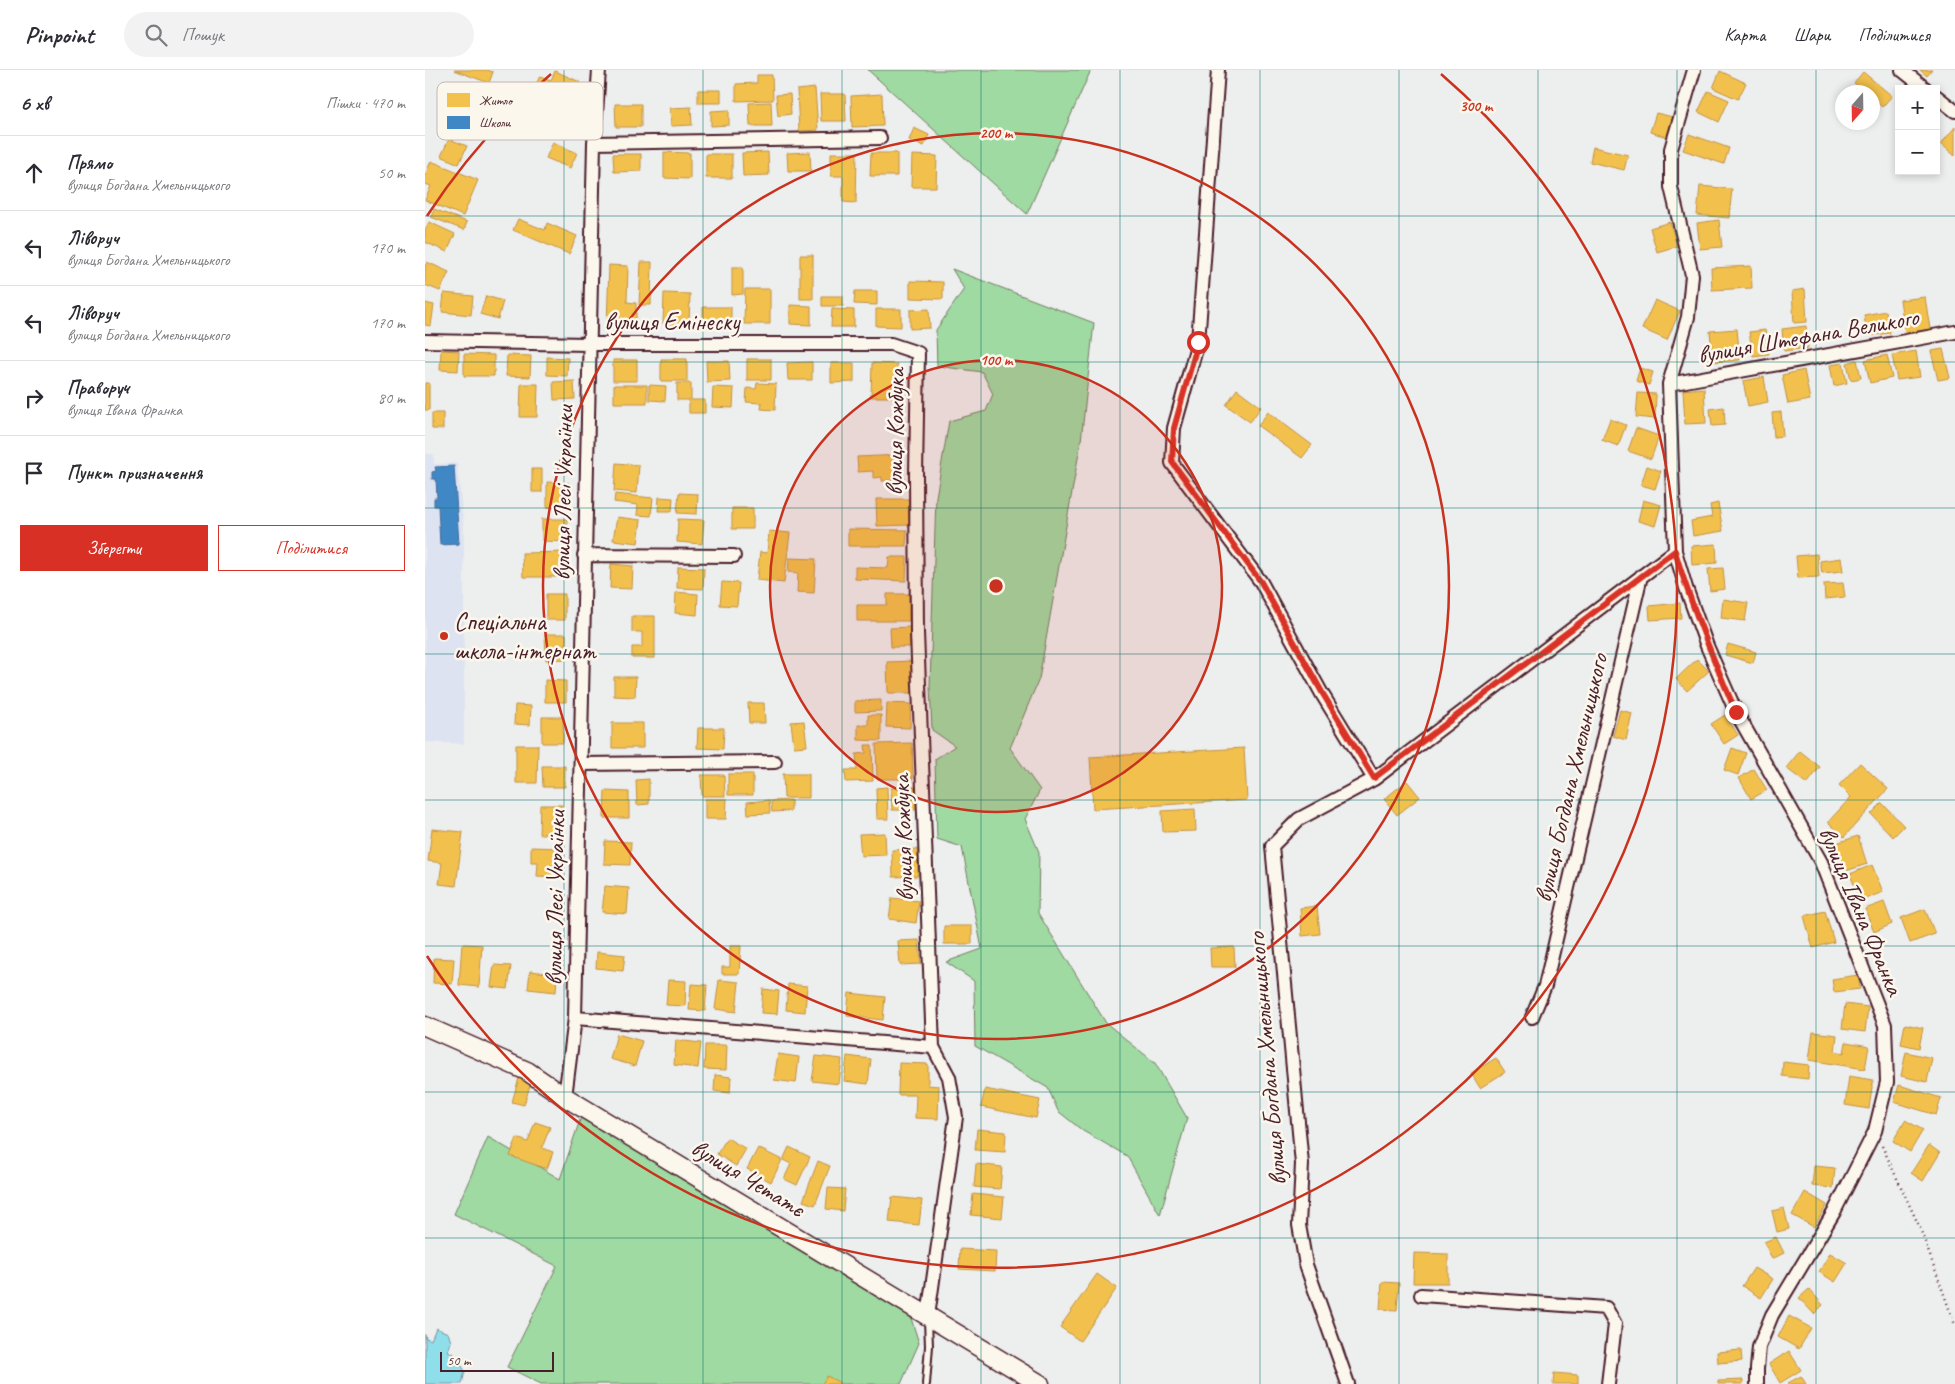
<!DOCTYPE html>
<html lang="uk">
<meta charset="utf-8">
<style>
body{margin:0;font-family:Caveat,sans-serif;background:#f2f2f3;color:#2b2b33}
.controls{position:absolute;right:15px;top:15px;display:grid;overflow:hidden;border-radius:0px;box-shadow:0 2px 8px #0003}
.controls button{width:45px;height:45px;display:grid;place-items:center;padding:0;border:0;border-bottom:1px solid #e1e1e2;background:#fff;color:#2b2b33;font:25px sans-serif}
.compass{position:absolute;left:1410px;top:15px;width:45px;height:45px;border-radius:50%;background:#fff;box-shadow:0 2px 8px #0003;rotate:200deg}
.scale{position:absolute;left:15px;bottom:12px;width:114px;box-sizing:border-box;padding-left:5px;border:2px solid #4a1f2b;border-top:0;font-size:14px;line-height:18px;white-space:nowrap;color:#4a1f2b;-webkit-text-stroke:4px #fbf7ec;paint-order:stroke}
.stop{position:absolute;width:15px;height:15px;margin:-11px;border:4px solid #d93025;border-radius:50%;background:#fff}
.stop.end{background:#d93025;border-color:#fff;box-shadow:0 1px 5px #0008}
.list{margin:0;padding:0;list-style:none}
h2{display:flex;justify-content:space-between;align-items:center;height:65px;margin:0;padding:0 20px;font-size:21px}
h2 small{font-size:16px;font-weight:400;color:#7c7c81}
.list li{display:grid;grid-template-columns:32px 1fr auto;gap:15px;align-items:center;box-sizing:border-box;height:75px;padding:0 20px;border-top:1px solid #e1e1e2}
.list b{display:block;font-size:19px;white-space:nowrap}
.list p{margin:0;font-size:16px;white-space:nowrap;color:#7c7c81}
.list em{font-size:16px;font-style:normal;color:#7c7c81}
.actions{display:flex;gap:10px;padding:15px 20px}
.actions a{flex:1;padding:11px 0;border:1px solid #d93025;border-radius:0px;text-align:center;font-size:18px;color:#d93025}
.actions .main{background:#d93025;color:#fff}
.icon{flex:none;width:28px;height:28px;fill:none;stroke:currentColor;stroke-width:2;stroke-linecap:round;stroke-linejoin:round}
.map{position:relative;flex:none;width:1530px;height:1314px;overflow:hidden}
header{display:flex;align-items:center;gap:30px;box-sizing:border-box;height:70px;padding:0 25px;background:#fff;border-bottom:1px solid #e1e1e2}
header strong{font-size:24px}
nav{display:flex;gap:28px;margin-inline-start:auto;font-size:18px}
.search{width:350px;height:45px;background:#f2f2f3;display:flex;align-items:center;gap:12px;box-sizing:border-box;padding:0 18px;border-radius:28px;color:#7c7c81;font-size:19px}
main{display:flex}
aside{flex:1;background:#fff}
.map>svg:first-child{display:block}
.built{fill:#dde3f1}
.green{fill:#9edaa1;stroke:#747c66}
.water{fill:#8fdfeb;stroke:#73929e}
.homes{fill:#f2c14e;stroke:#c09044}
.schools{fill:#3f88c5;stroke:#426897}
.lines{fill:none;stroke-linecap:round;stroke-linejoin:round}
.lane-casing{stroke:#4a1f2b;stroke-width:10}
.street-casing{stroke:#4a1f2b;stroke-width:16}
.secondary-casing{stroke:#4a1f2b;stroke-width:21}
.path{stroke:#4a1f2b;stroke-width:2.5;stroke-dasharray:1 4;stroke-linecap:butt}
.lane{stroke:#fbf7ec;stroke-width:6}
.street{stroke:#fbf7ec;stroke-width:12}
.secondary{stroke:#fbf7ec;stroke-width:18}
.route{stroke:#d93025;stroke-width:6}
.grid{fill:none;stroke:#0f766e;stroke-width:1;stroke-opacity:0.55}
.ring{fill:none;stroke:#c8321e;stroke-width:2.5}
.poi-dot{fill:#c8321e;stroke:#fbf7ec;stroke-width:2}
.labels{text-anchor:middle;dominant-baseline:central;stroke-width:5;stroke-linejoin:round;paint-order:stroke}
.street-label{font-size:25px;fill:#4a1f2b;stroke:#fbf7ec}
.poi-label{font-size:25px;fill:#4a1f2b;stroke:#fbf7ec;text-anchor:start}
.key{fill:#fbf7ec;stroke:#c6b6b2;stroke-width:1}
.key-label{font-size:14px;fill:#4a1f2b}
.centre{fill:#c8321e;stroke:#fbf7ec;stroke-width:2.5}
.ring-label{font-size:15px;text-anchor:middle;font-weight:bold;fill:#c8321e;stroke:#fbf7ec;stroke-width:5;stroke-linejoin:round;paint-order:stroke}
</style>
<header>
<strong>Pinpoint</strong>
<div class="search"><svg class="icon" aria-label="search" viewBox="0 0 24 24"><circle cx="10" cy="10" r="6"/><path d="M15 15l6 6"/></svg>Пошук</div>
<nav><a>Карта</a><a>Шари</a><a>Поділитися</a></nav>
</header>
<main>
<aside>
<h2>6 хв<small>Пішки · 470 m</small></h2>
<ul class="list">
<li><svg class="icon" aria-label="ahead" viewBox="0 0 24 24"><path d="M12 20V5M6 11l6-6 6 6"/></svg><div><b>Прямо</b><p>вулиця Богдана Хмельницького</p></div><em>50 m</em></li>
<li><svg class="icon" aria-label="left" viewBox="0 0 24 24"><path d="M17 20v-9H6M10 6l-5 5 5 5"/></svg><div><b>Ліворуч</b><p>вулиця Богдана Хмельницького</p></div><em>170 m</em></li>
<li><svg class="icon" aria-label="left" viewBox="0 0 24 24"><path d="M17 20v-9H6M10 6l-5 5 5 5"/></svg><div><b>Ліворуч</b><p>вулиця Богдана Хмельницького</p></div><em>170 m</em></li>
<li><svg class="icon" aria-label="right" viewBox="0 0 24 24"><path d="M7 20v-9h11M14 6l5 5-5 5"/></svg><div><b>Праворуч</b><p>вулиця Івана Франка</p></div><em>80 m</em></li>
<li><svg class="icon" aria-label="arrive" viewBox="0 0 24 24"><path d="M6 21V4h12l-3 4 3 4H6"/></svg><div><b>Пункт призначення</b></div></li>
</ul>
<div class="actions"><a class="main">Зберегти</a><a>Поділитися</a></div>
</aside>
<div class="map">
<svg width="1530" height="1314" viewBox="0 0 1530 1314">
<rect width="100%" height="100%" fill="#edeeee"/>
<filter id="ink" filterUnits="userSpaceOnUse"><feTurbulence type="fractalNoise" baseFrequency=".02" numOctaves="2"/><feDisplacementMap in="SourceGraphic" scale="10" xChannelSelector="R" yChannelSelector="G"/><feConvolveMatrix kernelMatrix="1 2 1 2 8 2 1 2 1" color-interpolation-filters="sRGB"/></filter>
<g filter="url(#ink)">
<path class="built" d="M0,384H9V394L32,393L39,459V674L0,672Z"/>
<path class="green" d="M443,0H666L602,144Z
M527,199L669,253L656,371L614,609L585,678L615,720L600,749L614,782L613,843L681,953L730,993L762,1048L735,1145L702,1086L658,1061L633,1041L623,1018L550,976L549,911L521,892L557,879L537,777L512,769L510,689L530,676L507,660L505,616L511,427L524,351L561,341L568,324L557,302L512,296L511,260L539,219Z
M159,1038L482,1236L494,1273L476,1314H116L82,1297L132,1196L29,1144L63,1067L135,1109Z"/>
<path class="water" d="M11,1258L23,1263L26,1272L23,1281L29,1284L40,1301L37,1314H0V1264L1,1268L6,1270Z"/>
<path class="homes" d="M29,0H62L68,2L64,13Z
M1495,0H1507L1502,6Z
M130,1L155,12L146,35L109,19L115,6L126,10Z
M1295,1L1321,13L1313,29L1288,18Z
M1438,2L1467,26L1457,37L1448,29V22H1440L1429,13Z
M332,5H347L348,30L311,31V14L332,13Z
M23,12L42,21L33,41L14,33Z
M390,18L393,60L374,61L372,20Z
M273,20H296V33H273Z
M1283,21L1304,30L1294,52L1273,42Z
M365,24L366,44L353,46L351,25Z
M395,24H420L421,51H396Z
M457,24L458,56L427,57L426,26Z
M346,32L347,56H325L324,33Z
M190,34H216V57H191Z
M266,37L267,55L246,56L245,38Z
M304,40V55L286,56V41Z
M1231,43L1248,47L1242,67L1225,62Z
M1530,57V86L1516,74Z
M489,58L504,65L499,76L484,70Z
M1264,64L1304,78L1299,94L1258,80Z
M24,69L42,76L34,94L16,86Z
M128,72L152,83L145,98L121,88Z
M1168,77L1203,85L1199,100L1165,92Z
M239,82L265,83V109L239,108Z
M343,82L344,105L318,106L317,83Z
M385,82L386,101H363L362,83Z
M406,83H432L431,133L418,132V106H406Z
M446,83H472V106H445Z
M188,84H216V101L189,102Z
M281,84H307V108H281Z
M487,85L512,86L511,117H486Z
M6,91L53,110L38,146L0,130L6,116L0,114V106Z
M1275,116L1307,119L1304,148L1272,145Z
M9,139L42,152L39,160L6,147Z
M93,149L120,160L122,153L152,166L144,184L88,160Z
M1294,150L1297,177L1275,179L1272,153Z
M4,152L30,164L22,182L0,172V161Z
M1245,152L1252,176L1232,182L1225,158Z
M375,185H388V229H375Z
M2,192L24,202L15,221L0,215V197Z
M216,192H227L226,235H214Z
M184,195L203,196L202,232L211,233V257L182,256Z
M1326,196L1327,218L1287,220L1286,198Z
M307,197H318V224L307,225Z
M485,211L518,212V229L485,228Z
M320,219H345V254H319Z
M1380,219L1382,252L1369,253L1367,221Z
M430,221H452V235L429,234Z
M19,223L48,226L46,245L17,242Z
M239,223L265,224L264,255L238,254Z
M61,226L78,231L73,249L55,244Z
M397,226H418V236H397Z
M1500,227L1505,259L1480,263L1475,230Z
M1230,230L1255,241L1242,270L1217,259Z
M0,233L9,235L6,256L0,255Z
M365,235L386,236V255L365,254Z
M278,237H306V254H278Z
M407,239L429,240V257H406Z
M451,239H476V257L451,256Z
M504,239L505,258L485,259V240Z
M1461,241L1465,263L1442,266L1439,245Z
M1381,256L1383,278L1359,281L1357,259Z
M1312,259L1315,290L1288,292L1285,261Z
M1340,260L1344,284L1328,286L1324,262Z
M1518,279L1525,308L1513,310L1506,281Z
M16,280L34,281L33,301L15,300Z
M1491,281L1495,307L1472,310L1467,285Z
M39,284L69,285V306H39Z
M82,285L106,286L105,307L81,306Z
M1462,285L1467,308L1445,313L1440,290Z
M122,287L143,288L142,306L122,305Z
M236,289H262V311H236Z
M322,289H346V310H322Z
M188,290H212V311H188Z
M1432,290L1436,308L1426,310L1422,293Z
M281,291H304L305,311L282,312Z
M387,292V310H363L362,293Z
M406,293H429V312L406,313Z
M447,293L472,294V327H446Z
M1418,293L1422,313L1409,316L1405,295Z
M1215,298L1228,302L1224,315L1211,311Z
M1379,300L1385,330L1363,334L1357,305Z
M1339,307L1343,332L1323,336L1318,311Z
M149,311L150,329L129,330L128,312Z
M0,313H4V340H0Z
M252,313H266V330H280V343H264V330H252Z
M332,313L351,314L350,340L336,339L337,333L321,332L322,318L331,319Z
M96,314H113L112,347H95Z
M189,315H222V333H189Z
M224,315L241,316L240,331L224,330Z
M288,317L309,318L308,338L287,337Z
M1279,318L1281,353L1260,354L1258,320Z
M812,319L836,337L825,352L801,335Z
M1213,323L1231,324L1230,349L1211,347Z
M1299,337L1300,355L1287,356L1285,339Z
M843,342L887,375L877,388L833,356Z
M1356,342L1358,366L1349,367L1347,343Z
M7,343H18V359H7Z
M1185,349L1201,355L1193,376L1177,370Z
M1211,358L1234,366L1226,389L1203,381Z
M477,385L479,410L457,411V407L448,408V401L433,402L432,387Z
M191,393L214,395L212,423L189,421Z
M1222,396L1236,401L1230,419L1216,415Z
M107,399H117V422H107Z
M122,412L144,413L143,438L122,437Z
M254,423L273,424L272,444L252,443Z
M190,424L228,428L226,446L212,445L213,435L189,432Z
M234,427L248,428L247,441H233Z
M451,429H486V455L452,456Z
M1218,430L1236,435L1230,456L1213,451Z
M1293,433L1298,461L1268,466L1266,451L1287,447L1285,435Z
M307,438H328V459H307Z
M192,447L216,450L213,473L188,470Z
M117,449H142V472L117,471Z
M253,449L279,450L277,474L252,472Z
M423,459L482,460L481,476H423Z
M344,461L365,463L359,513L332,510L335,482L342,483Z
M1291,474L1292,493L1267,495L1266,476Z
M142,482V507H98L97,483Z
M1392,484L1394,507L1373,508L1371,486Z
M464,487H482L481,511L430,509V497L463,498Z
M364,488L391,489L389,523L372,522L373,503L363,502Z
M1416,488L1418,501L1397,503L1395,491Z
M186,494L208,496L207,519L185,518Z
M253,497L279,498L278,519L252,518Z
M1298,498L1300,519L1285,521L1283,499Z
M297,512L314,513L312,536L295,535Z
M1418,513L1420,527L1400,529L1399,514Z
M251,522L273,524L272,545L250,543Z
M121,524H140V550H121Z
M462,524H484V551H432V535H462Z
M1298,529L1323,533L1320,551L1296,548Z
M1255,533L1256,548L1225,550L1224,536Z
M207,546H230V588H207V577H217V562H207Z
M485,557V577H466L465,558Z
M120,564H141V589L121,590Z
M1303,574L1331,582L1328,593L1300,585Z
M1272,589L1284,601L1262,621L1251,609Z
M490,591L491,623H463L462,592Z
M189,607H211L210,627L189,626Z
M120,610L141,611V632H120Z
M456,630V641L430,642V631Z
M323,633H339L340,653H324Z
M462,633L486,634L485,658L461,657Z
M90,635L106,636L105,655L89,654Z
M1195,640L1207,643L1201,670L1188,666Z
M443,645H456V671L433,670V655H443Z
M1300,645L1313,665L1299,674L1286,654Z
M117,647H138V673H117Z
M379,651L382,676L369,677L366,652Z
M187,653H218V678H187Z
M273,658H299L298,679L272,678Z
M487,673L488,709H452L451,674Z
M91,675H113L112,713H91Z
M440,675H447L448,711L421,712L420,700H432L431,684L441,683Z
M819,678L822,730L668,739L665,687Z
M1307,678L1321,683L1313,705L1299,700Z
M1375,681L1395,697L1382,714L1361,698Z
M1435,693L1463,719L1419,767L1403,752L1426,727L1414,715Z
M117,696H140V717H118Z
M1329,699L1342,720L1326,729L1314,708Z
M303,704H328V725H303Z
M358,704H384V728H359Z
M276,705H299L300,726H277Z
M224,709V734L212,735L211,710Z
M982,711L995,727L972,745L959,729Z
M462,717L463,749H452L451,718Z
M490,717L491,740H467L466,718Z
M180,721L204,722V748H179Z
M280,729H302L301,749H280Z
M344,730L345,743L323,744L322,732Z
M366,730V741L347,742L346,731Z
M1457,733L1479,756L1468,767L1446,744Z
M115,735H137V764H114Z
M770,739L771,761L738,762L737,741Z
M7,759L38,762L31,816L14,814L17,793L3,791Z
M460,763L461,785L436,786L434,764Z
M1433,766L1442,794L1418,802L1408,774Z
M180,771L206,772L205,795L179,794Z
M106,777L134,778L132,807L112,806L113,792H106Z
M492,779L493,806L468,807L467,780Z
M1447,795L1458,822L1435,831L1425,804Z
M180,816L204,818L202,844L177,842Z
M467,828L494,831L491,853L464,849Z
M1459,832L1467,854L1449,862L1440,839Z
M892,836L895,864L877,866L875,838Z
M1500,839L1510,864L1485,873L1476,848Z
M1400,841L1409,872L1388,878L1379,846Z
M519,856H547V874H519Z
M494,870L496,894L475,895L473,871Z
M37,874L57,875L54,917L34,915Z
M305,876H316L314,904H297V897H305Z
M809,877L810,897H786L785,878Z
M172,882L200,885L198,901L171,898Z
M9,888L29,889L27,914L8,913Z
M69,895L86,896L83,919L66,917Z
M105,901L132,904L131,922L103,919Z
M1433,905L1435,919L1409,922L1407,909Z
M243,910L261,911L260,936L241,935Z
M294,910L314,912L311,942L290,939Z
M266,914L282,915L280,941L264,940Z
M363,914L382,916L380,942L361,940Z
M338,919L354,921L352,944L336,943Z
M424,923L460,927L458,950L422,946Z
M1420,934L1443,937L1440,962L1417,959Z
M1480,954L1498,958L1494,978L1476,974Z
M1388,962L1412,965L1410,981L1419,983L1421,972L1444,976L1440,999L1384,990Z
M192,964L217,971L210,996L185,989Z
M251,970L276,973L273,998L249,995Z
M280,975H302L301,1000L279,999Z
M1481,982L1507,988L1502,1012L1476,1006Z
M353,984L374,987L371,1013L349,1010Z
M391,986L417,989L414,1014L387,1011Z
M422,986L446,989L443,1014L419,1011Z
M1071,988L1080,1002L1055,1018L1046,1003Z
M1358,992L1384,995L1383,1009L1357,1006Z
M474,993L503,994V1015L514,1016L513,1049L490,1048L491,1025H473Z
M290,1005L306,1007L305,1023L289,1021Z
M1424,1006L1448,1010L1444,1039L1420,1035Z
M94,1008L106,1012L99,1035L87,1032Z
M1474,1015L1516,1028L1511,1045L1469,1032Z
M560,1019L615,1030L611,1048L556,1037Z
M1480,1050L1498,1060L1485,1082L1468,1071Z
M110,1052L125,1057L117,1078L128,1082L122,1099L85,1086L92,1068L103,1072Z
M552,1059L581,1062L580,1082L550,1080Z
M302,1068L321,1079L311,1096L292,1084Z
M1504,1075L1515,1083L1498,1111L1486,1103Z
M364,1077L385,1087L372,1115L359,1109L366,1094L358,1090Z
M333,1078L357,1090L346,1112L322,1099Z
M393,1091L405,1096L390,1135L378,1131Z
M551,1094L577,1097L575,1119L549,1117Z
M1389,1096L1410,1098L1408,1118L1387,1116Z
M403,1118L420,1119L418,1141L401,1139Z
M1380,1122L1402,1135L1389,1157L1367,1145Z
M548,1124L579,1127L577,1148L546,1145Z
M467,1127L497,1130L494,1155L464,1152Z
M1359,1138L1364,1159L1352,1162L1347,1141Z
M1351,1167L1359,1183L1347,1189L1339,1172Z
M535,1179L571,1181L570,1201L534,1199Z
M989,1183L1023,1184V1213H988Z
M1405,1183L1422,1193L1410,1212L1394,1202Z
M1329,1198L1348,1209L1336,1228L1317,1216Z
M672,1204L692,1218L655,1271L635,1257Z
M957,1212L974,1213L972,1240L955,1239Z
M1384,1219L1398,1235L1389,1244L1374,1228Z
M1364,1246L1386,1258L1374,1279L1353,1267Z
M1316,1280L1317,1291L1293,1293L1292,1282Z
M1364,1281L1376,1300L1355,1313L1344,1294Z
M1129,1303L1153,1305V1314H1128Z
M402,1306L415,1313L414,1314H397Z
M1376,1306L1381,1314H1363V1313Z
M1318,1310V1314H1293V1311Z"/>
<path class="schools" d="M29,396L34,474L15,475L13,436H9V428H12L11,409H7V402L11,401L10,397Z"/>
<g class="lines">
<defs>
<path id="lane" d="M501,1314L504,1276L503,1250"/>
<path id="street" d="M793,0L773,272L749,358L747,393L836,512L897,624L949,709
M1269,0L1246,79V117L1267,205L1263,247L1244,314L1250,481L1261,518L1282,576L1311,642L1396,792L1460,955L1462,1012L1450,1061L1409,1142L1347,1245L1334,1277L1332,1299V1314
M1477,0L1501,19
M1511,26L1530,41
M169,73L455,68
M0,271L164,274H466L493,283L491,405L492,563L508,977L524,1007L531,1047L503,1246
M1244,314L1530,262
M159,485L309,486
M156,694L350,692
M1107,947L1120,916L1216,506
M150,948L508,977
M140,1027L150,948L169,73L174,0
M996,1225L1181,1238L1190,1254L1183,1314
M923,1314L881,1195L874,1155L877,1094L847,776L874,749L949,709L1250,481"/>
<path id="secondary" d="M0,956L102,1001L140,1027L615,1314"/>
</defs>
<use href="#lane" class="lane-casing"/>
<use href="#street" class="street-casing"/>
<use href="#secondary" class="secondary-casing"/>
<path class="path" d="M1457,1076L1495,1158L1530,1255"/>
<use href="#lane" class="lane"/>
<use href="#street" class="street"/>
<use href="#secondary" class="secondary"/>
</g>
</g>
<g class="lines" filter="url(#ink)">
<path class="route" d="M773,272L749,358L747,392L836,512L898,624L949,708L1250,481C1266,536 1288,589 1311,642"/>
</g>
<path class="grid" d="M139,0V1314M278,0V1314M417,0V1314M556,0V1314M695,0V1314M835,0V1314M974,0V1314M1113,0V1314M1252,0V1314M1391,0V1314M0,146H1530M0,292H1530M0,438H1530M0,584H1530M0,730H1530M0,876H1530M0,1022H1530M0,1168H1530"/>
<circle cx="571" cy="516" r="226" fill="#c8321e" fill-opacity=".12"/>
<g class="ring">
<circle cx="571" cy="516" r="226"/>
<circle cx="571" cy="516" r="453"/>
<path d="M2 146A679 679 0 0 1 126 4M1016 4A679 679 0 1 1 2 886"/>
</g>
<circle class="poi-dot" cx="19" cy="566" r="5"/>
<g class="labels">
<g class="street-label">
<text x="247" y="252">вулиця Емінеску</text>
<text transform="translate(1383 266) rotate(-10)">вулиця Штефана Великого</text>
<text transform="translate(470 362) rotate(-89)">вулиця Кожбука</text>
<text transform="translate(138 423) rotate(-89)">вулиця Лесі Українки</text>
<text transform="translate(1146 708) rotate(-77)">вулиця Богдана Хмельницького</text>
<text transform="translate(478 768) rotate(-92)">вулиця Кожбука</text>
<text transform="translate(130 828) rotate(-89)">вулиця Лесі Українки</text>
<text transform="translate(1436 841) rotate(67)">вулиця Івана Франка</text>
<text transform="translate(842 989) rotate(-95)">вулиця Богдана Хмельницького</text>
<text transform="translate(323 1108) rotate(31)">вулиця Четатє</text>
</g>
<g class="poi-label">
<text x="29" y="552">Спеціальна<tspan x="29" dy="29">школа-інтернат</tspan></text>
</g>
</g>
<rect x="12" y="12" width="166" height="58" rx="8" class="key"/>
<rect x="22" y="23" width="23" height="14" fill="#f2c14e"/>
<rect x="22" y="46" width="23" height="13" fill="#3f88c5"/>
<g class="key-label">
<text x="54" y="35">Житло</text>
<text x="54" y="57">Школи</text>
</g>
<circle cx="571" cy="516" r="8" class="centre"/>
<g class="ring-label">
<text x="1051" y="41">300 m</text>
<text x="571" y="68">200 m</text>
<text x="571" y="295">100 m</text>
</g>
</svg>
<div class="controls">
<button>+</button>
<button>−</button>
</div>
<svg class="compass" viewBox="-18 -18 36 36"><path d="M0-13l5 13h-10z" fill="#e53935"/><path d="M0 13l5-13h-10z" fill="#7c7c81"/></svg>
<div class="scale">50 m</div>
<div class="stop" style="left:773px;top:272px"></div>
<div class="stop end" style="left:1311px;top:642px"></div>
</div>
</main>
